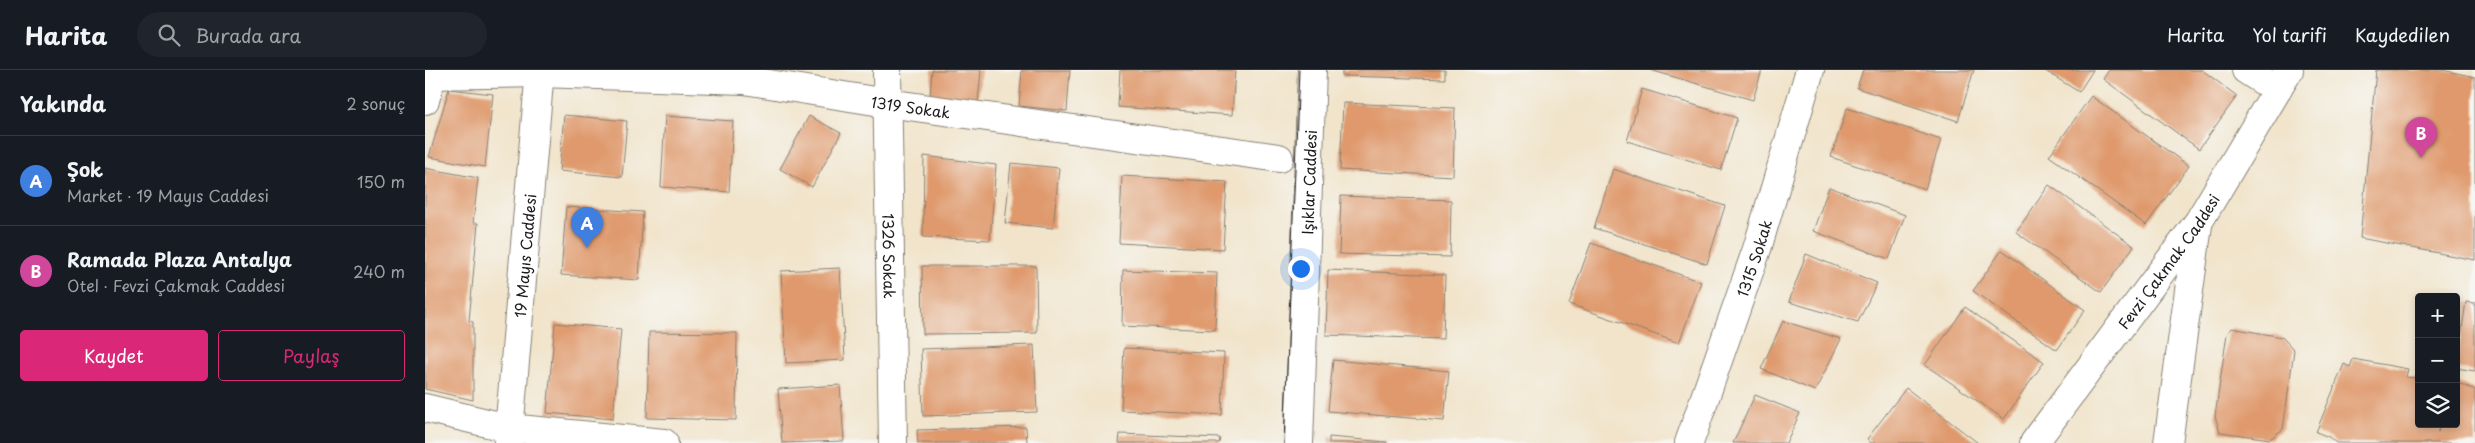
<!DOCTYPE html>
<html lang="tr">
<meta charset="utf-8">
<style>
body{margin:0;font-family:"Playpen Sans",sans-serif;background:#20242c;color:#f1f3f6}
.controls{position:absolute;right:15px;bottom:15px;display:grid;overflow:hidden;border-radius:5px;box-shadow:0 2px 8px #0003}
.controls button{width:45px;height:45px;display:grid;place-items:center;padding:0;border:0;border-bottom:1px solid #363941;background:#171b24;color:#f1f3f6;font:25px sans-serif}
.you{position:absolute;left:875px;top:198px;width:18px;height:18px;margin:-12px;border:4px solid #fff;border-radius:50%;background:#1a73e8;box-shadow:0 0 0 8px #1a73e833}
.badge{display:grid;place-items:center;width:32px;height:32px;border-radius:50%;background:#db2777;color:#fff;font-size:16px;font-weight:700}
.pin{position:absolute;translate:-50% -41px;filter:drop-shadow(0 1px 2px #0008)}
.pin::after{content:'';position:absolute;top:26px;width:18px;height:15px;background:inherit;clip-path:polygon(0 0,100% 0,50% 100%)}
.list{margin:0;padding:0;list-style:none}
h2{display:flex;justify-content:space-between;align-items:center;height:65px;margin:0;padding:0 20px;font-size:21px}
h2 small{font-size:16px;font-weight:400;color:#9ea1a6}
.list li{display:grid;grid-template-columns:32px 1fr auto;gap:15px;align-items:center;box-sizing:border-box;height:90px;padding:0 20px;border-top:1px solid #363941}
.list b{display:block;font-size:19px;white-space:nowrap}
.list p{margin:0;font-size:16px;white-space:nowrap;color:#9ea1a6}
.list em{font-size:16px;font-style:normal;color:#9ea1a6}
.actions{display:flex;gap:10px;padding:15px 20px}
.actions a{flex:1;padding:11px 0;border:1px solid #db2777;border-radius:5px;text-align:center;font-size:18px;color:#db2777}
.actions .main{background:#db2777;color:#fff}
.icon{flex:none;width:28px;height:28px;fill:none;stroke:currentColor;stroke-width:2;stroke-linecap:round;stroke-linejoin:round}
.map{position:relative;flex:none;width:2050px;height:373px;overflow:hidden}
header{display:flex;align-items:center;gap:30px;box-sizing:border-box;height:70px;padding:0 25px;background:#171b24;border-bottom:1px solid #363941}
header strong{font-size:24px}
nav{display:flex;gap:28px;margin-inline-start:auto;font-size:18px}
.search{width:350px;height:45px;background:#20242c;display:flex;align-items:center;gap:12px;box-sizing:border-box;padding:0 18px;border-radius:28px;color:#9ea1a6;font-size:19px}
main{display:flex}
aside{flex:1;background:#171b24}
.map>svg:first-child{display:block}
.building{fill:#df996c}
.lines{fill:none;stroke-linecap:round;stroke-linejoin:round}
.minor-casing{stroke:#868074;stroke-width:30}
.minor{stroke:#fff;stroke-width:28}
.tram{stroke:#1c1c1c;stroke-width:1}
.labels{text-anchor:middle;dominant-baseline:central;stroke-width:4.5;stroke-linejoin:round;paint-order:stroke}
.street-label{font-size:15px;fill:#1c1c1c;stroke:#f6f6f2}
</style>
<header>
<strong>Harita</strong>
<div class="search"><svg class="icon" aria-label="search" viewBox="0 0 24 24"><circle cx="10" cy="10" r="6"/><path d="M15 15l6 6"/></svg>Burada ara</div>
<nav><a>Harita</a><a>Yol tarifi</a><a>Kaydedilen</a></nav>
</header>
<main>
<aside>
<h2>Yakında<small>2 sonuç</small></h2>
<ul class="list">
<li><span class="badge" style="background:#3f7fe0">A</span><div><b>Şok</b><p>Market · 19 Mayıs Caddesi</p></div><em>150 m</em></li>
<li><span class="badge" style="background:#d1479c">B</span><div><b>Ramada Plaza Antalya</b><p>Otel · Fevzi Çakmak Caddesi</p></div><em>240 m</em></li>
</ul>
<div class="actions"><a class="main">Kaydet</a><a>Paylaş</a></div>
</aside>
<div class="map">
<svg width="2050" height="373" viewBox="0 0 2050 373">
<rect width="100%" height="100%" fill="#f6f6f2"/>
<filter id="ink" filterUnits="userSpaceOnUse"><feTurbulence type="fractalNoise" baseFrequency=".02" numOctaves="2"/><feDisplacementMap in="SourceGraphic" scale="10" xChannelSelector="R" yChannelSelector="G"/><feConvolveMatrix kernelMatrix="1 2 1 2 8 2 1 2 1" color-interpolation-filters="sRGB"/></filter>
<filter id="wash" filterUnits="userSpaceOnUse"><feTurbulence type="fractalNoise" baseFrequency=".0096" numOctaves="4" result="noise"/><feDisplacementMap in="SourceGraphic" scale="20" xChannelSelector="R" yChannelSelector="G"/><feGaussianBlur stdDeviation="1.12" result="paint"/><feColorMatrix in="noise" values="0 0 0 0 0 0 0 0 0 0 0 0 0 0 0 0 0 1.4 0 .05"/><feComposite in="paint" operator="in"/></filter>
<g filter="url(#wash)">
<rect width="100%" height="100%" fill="#f1e4cb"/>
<g id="blocks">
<path class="building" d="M507,0H556L553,32L505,27Z
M597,0H645L642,41L594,36Z
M695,0H810L807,45L693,37Z
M917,0H1020V9L917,6Z
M1225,0H1337L1328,30Z
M1438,0H1549L1533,51L1432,18Z
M1619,0H1668L1654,22Z
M1684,0H1777L1812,26L1774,79L1678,9Z
M1951,0H2017L2050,7V190L1935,168Z
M24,19L68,24L60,97L4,87Z
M1217,19L1312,48L1296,100L1202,71Z
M1666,26L1764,96L1721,155L1624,86Z
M918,33L1030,38L1028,106L915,100Z
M1422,38L1516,70L1500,119L1406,87Z
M139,45L202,51L197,107L134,101Z
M240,46L308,51L304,122L236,117Z
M384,46L416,63L387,117L355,99Z
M499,86L571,95L565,170L498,167Z
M586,93L634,98L628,158L580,153Z
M0,98L53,108L48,153H53L44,251L48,252V330L0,319Z
M1188,99L1300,136L1282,194L1169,158Z
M697,106L802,112L798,179L694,173Z
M1624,115L1709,176L1676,222L1591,162Z
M1404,117L1480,145L1464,189L1388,161Z
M916,126L1026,130L1025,187L914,184Z
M141,137L218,142L214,210L136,205Z
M1166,173L1276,212L1254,273L1144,234Z
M1577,180L1660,240L1632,280L1548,221Z
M1381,184L1452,213L1433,252L1364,232Z
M497,196H611L612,263L498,264Z
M415,198L420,290L361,293L356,201Z
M698,200L792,203L790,260L697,256Z
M903,200L1020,205L1018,269L901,265Z
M2041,232L2050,233V301L2031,298Z
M1540,237L1619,292L1579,349L1500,295Z
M1358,251L1416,269L1390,321L1336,299Z
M130,253L196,259L188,349L122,343Z
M1807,258L1857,267L1869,280L1858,359L1845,369L1795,362L1790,346L1802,264Z
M224,262L312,263L311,350L222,348Z
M609,275L612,342L498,346L496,279Z
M699,278L799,283L797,345L696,340Z
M1928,289L1983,299L1981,307L1991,308L1994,304V354H2014L2013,362L2015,354H2031V312L2050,320V373H1911L1904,367L1891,362L1919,294L1925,297Z
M908,290L1024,301L1019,351L903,341Z
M415,315L419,371L357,373L353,319Z
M1481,318L1553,373H1446L1442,369Z
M1330,325L1375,343L1361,373H1308Z
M601,357L602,373H493L492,360Z
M695,364L795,368L794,373H694Z
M904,367L962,372V373H904Z"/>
</g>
</g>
<g filter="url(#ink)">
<use href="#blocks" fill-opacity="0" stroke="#868074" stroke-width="1"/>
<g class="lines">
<defs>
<g id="minor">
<path id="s1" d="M462,0L468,373"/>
<path d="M1821,0L1852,20"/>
<path id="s2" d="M0,5L115,3L319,10L462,33L854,88"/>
<path d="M0,30L7,6"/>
<path d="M0,338L83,358L239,373"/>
<path id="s3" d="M83,373L115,0"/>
<path id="s4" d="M874,373L887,0"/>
<path id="s5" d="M1264,373L1332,179L1385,0"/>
<path id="s6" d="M1609,373L1774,151L1864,0"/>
<path d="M1743,373L1773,155"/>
</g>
</defs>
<use href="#minor" class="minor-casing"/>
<use href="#minor" class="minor"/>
<path class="tram" d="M859,373L874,0"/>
</g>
</g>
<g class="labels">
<g class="street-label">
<text stroke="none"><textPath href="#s2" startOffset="488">1319 Sokak</textPath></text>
<text stroke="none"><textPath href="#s4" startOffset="261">Işıklar Caddesi</textPath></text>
<text stroke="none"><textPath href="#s3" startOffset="188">19 Mayıs Caddesi</textPath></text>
<text stroke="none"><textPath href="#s1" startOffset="186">1326 Sokak</textPath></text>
<text stroke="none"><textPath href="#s5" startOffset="196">1315 Sokak</textPath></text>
<text stroke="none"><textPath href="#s6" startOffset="226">Fevzi Çakmak Caddesi</textPath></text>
</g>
</g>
</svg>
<div class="controls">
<button>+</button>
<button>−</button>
<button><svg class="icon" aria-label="layers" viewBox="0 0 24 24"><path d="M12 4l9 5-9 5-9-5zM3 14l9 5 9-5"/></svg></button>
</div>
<div class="you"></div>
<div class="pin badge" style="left:162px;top:178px;background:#3f7fe0">A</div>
<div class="pin badge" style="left:1996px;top:88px;background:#d1479c">B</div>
</div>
</main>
